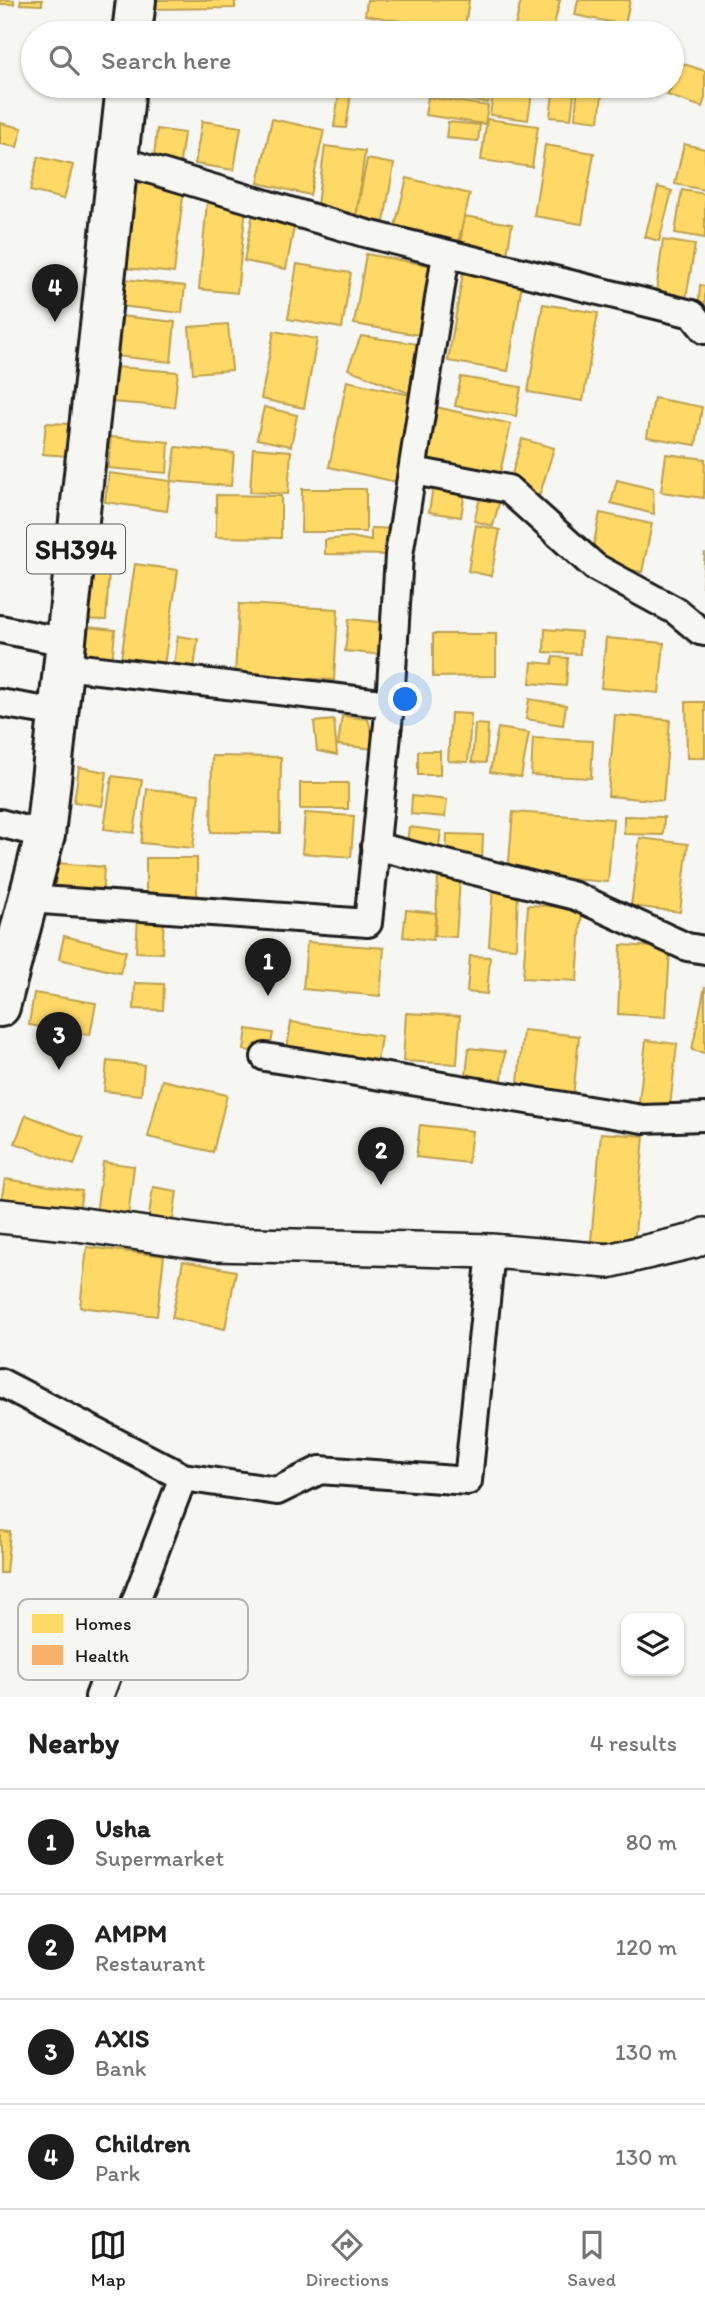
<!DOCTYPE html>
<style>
body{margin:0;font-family:Itim,sans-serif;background:#f2f2f2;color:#222}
.controls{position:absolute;right:21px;bottom:21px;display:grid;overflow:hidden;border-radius:14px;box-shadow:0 2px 5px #0004}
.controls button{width:63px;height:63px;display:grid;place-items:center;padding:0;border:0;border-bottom:2px solid #e0e0e0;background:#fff;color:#222;font:35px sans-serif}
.you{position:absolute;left:406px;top:700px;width:24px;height:24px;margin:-18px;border:5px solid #fff;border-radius:50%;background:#1a73e8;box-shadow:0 0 0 10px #1a73e833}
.badge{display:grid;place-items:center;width:46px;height:46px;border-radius:50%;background:#1c1c1c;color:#fff;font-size:23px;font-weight:700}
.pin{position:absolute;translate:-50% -58px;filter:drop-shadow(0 2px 4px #0008)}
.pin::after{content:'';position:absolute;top:37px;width:24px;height:21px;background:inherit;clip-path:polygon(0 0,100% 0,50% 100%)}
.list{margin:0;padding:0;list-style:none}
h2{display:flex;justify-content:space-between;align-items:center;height:91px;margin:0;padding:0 28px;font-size:30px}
h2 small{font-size:23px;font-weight:400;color:#767676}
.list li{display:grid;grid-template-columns:46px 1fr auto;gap:21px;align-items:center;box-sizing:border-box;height:105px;padding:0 28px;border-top:2px solid #e0e0e0}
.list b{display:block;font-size:26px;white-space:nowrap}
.list p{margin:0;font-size:23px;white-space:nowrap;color:#767676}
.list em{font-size:23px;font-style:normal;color:#767676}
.icon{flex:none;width:38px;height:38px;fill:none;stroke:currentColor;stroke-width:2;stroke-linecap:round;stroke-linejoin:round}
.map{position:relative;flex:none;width:705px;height:1697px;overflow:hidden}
.search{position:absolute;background:#fff;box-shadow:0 2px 5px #0004;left:21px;right:21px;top:21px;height:77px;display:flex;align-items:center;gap:18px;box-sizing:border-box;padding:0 24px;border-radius:38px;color:#767676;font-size:26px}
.sheet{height:511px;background:#fff}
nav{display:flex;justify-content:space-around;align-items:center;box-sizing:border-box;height:98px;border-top:2px solid #e0e0e0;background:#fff;font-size:19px;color:#767676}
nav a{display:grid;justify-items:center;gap:4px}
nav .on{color:#1c1c1c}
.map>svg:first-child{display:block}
.homes{fill:#ffd966;stroke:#bba050;stroke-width:2}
.health{fill:#f6b26b;stroke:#b58553;stroke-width:2}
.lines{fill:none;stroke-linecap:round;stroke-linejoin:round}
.minor-casing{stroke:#1c1c1c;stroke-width:32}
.tertiary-casing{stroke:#1c1c1c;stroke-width:38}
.primary-casing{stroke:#1c1c1c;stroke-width:44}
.minor{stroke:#f6f6f2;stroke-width:26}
.tertiary{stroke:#f6f6f2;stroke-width:33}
.primary{stroke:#f6f6f2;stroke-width:38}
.labels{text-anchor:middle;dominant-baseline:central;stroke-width:7;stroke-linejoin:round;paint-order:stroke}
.shield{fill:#f6f6f2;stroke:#5d5d5c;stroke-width:2}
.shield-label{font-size:28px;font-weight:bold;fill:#1c1c1c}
.key{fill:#f6f6f2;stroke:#b5b5b2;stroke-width:2}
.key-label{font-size:19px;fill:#1c1c1c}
</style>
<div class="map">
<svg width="705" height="1697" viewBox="0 0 705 1697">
<rect width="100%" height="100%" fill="#f6f6f2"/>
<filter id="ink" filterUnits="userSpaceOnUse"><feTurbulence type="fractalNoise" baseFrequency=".0143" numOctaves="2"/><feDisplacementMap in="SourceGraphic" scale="14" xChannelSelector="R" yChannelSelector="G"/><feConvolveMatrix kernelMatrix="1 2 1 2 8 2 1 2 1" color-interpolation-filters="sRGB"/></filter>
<g filter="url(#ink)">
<path class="homes" d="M0,0H14V4H0Z
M21,0H42V5L20,4Z
M144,0H235V8L144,9Z
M367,0H469L464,32L365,15Z
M521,0H560L552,33L515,27Z
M578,0H630L625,25L575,15Z
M678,62L705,71V98L702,107L667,95L672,86Z
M48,86H98L97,91Z
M218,86H257V88Z
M340,86H352L346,128L334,127Z
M451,86L490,91L488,103L449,97Z
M494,86H533L528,120L490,115Z
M554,86H575L571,119L550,117Z
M578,86H603L599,121L575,118Z
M428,97L488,106L485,124L425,115Z
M272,119L324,130L310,195L258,183Z
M487,119L538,126L532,167L481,160Z
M202,121L241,127L234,170L195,164Z
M448,122L480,125L478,141L446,138Z
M0,123L22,128L17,147L0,144Z
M157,129L184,133L179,170L153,167Z
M684,144L705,149V190L675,184Z
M545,145L594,153L582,224L534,216Z
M325,146L365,151L356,217L316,212Z
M38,157L73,165L64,199L30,191Z
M367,159L394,164L384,222L356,217Z
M407,178L470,194L456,251L393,235Z
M135,182L184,187L174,273L125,268Z
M658,187L672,191L659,241L645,237Z
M682,190L705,194V238L675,233Z
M207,202L246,206L237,293L199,289Z
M253,213L295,222L286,269L244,261Z
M464,216L512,224L507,255L460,247Z
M663,240L695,245L685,305L655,300Z
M366,254L438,267L425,336L354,324Z
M297,264L351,273L342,328L288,319Z
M464,267L523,277L508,371L448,361Z
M124,279L185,286L182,313L120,306Z
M700,285L705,286V318L698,314Z
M543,304L598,313L583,401L528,392Z
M120,316L175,322L171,362L116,356Z
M228,324L232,370L193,373L189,327Z
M274,331L317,339L304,408L261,399Z
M361,336L426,345L419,397L348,369Z
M115,367L178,372L174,407L112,402Z
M461,377L521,387L516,416L455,406Z
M347,381L419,397L401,483L329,467Z
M654,398L702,407L696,445L647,437Z
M264,407L297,415L291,446L257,439Z
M436,407L511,424L498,481L423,464Z
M46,423L70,424L67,456L43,454Z
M111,437L169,442L167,473L108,468Z
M522,439L554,448L539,497L508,488Z
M176,447L234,453L231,486L171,481Z
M253,448L291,451L288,494L250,492Z
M666,454L705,459L704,498L661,492Z
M109,473L171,481L167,511L105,502Z
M617,480L653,489L654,514L611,503Z
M433,487L465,492L461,517L429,512Z
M302,489H366V532H301Z
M481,494L500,499L493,526L474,521Z
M216,495L281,496V538L216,537Z
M600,513L652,524L642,572L590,562Z
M476,525L500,530L491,576L468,571Z
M371,528L400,529L399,555L325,554V540L351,537L371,541Z
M705,552V587L702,586Z
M86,553L110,554L106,620L81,619Z
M135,564L178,570L163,672L120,666Z
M239,604L338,609L334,680L235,674Z
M349,619L387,623L383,655L345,651Z
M87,627L115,630L112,663L84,661Z
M545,629L581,632L580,654L544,652Z
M433,634H496V676L433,677Z
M178,636L198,639L193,675L173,672Z
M606,638L664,643L659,693L601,688Z
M553,657L568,658L566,686L530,683L532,662L552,664Z
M529,699L566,705L563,725L526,719Z
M686,702H705V758H687Z
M451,713L471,714L468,762L448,761Z
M615,715L670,720L663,801L608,796Z
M342,716L368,719L376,749L338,745Z
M334,720L337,755L317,751L314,722Z
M475,724L488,725L486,763L472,762Z
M498,728L529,733L521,777L490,772Z
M533,738L593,741L591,778L531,775Z
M418,751H440V775H418Z
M212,756L281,757L280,833L211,832Z
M79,767L107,772L102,806L74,802Z
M112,776L142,780L134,833L104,829Z
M300,783H348V809H300Z
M147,789L199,794L193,848L141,843Z
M412,796L447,800L445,817L411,814Z
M513,812L613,819L608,882L508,874Z
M305,813L354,816L351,857L302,853Z
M624,816L664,817L663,835L624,834Z
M409,827L441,831L438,853L406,850Z
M447,834L483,835L482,861L446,860Z
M640,838L688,844L680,912L631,906Z
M146,858H197V899H146Z
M57,863L104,867L102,900L54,897Z
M438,878L460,879L456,937L435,936Z
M493,887L518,889L516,948L489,946Z
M528,905L582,908L577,981L523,978Z
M406,910L436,913L433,940L403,937Z
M138,917L164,918L162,953L136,952Z
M64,936L126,951L120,973L59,959Z
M307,942L384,948L380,996L303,989Z
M621,945L670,948L666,1017L618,1014Z
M470,956L490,957L487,994L467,992Z
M135,983L164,984L163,1010L134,1009Z
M705,986V1053L692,1050Z
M34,993L96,1003L90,1035L29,1025Z
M406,1013L460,1016L457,1064L403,1061Z
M291,1022L381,1036L376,1069L286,1056Z
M247,1029L273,1033L269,1054L244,1050Z
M523,1030L579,1036L573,1098L517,1093Z
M646,1040L677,1044L669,1115L638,1111Z
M469,1048L505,1052L501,1088L465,1085Z
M107,1061L144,1065L141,1095L104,1091Z
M162,1080L227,1095L213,1152L148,1137Z
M26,1115L84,1138L74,1165L15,1143Z
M420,1125L472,1131L468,1163L416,1157Z
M601,1133L644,1136L634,1245L591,1241Z
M103,1162L134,1166L127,1225L95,1221Z
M5,1179L82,1191L77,1224L0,1207Z
M153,1187L177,1191L171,1234L147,1230Z
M87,1247L164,1256L157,1316L80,1307Z
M183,1261L236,1271L225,1329L172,1318Z
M0,1531L10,1532L6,1573H0Z"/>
<path class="health" d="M288,21L324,24L323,33H287Z
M283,86H319L318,97L282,95Z"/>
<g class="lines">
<defs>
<path id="minor" d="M118,160L364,233L692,314L705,330
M414,471L508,489L595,567L676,611L700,631L705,632
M0,629L66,642
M64,666L390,704
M0,703L59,713
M0,823L45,835
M375,846L575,896L687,947L705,950
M28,899L368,923L390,704L399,555L446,254
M265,1057L643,1119L705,1117
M0,1382L183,1477L277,1491L320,1470L468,1481L491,1251
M99,1697L183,1477"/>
<path id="tertiary" d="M0,1216L77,1224L214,1244L491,1251L608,1261L693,1241L705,1235"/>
<path id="primary" d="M132,33L136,0
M0,1007L45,835L126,86"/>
</defs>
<use href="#minor" class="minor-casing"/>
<use href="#tertiary" class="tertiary-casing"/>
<use href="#primary" class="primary-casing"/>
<use href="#minor" class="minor"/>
<use href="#tertiary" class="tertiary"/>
<use href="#primary" class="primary"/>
</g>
</g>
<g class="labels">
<rect class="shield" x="27" y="524.5" width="98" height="49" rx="5"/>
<g class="shield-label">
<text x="76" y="549">SH394</text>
</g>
</g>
<rect x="18" y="1599" width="230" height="81" rx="10" class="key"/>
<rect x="32" y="1614" width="31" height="19" fill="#ffd966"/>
<rect x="32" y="1645" width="31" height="20" fill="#f6b26b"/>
<g class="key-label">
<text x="75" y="1630">Homes</text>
<text x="75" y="1662">Health</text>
</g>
</svg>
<div class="controls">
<button><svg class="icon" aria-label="layers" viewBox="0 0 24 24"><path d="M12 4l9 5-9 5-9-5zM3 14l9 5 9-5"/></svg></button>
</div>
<div class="you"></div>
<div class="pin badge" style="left:268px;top:996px">1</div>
<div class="pin badge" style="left:381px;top:1185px">2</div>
<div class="pin badge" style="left:59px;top:1070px">3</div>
<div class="pin badge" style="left:55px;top:322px">4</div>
<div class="search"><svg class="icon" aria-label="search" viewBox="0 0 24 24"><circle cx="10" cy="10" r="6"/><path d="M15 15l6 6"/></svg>Search here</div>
</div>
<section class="sheet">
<h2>Nearby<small>4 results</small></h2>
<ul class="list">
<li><span class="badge">1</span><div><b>Usha</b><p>Supermarket</p></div><em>80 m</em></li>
<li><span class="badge">2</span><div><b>AMPM</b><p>Restaurant</p></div><em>120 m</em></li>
<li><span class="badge">3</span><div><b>AXIS</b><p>Bank</p></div><em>130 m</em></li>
<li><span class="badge">4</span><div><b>Children</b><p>Park</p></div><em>130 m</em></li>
</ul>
</section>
<nav>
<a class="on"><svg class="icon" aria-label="map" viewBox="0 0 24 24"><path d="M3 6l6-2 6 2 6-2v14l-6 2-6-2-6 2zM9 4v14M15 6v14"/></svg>Map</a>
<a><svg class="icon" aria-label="directions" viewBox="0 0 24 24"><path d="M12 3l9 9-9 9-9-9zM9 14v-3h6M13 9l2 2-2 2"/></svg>Directions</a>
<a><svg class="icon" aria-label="saved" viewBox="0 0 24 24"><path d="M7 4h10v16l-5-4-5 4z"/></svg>Saved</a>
</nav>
